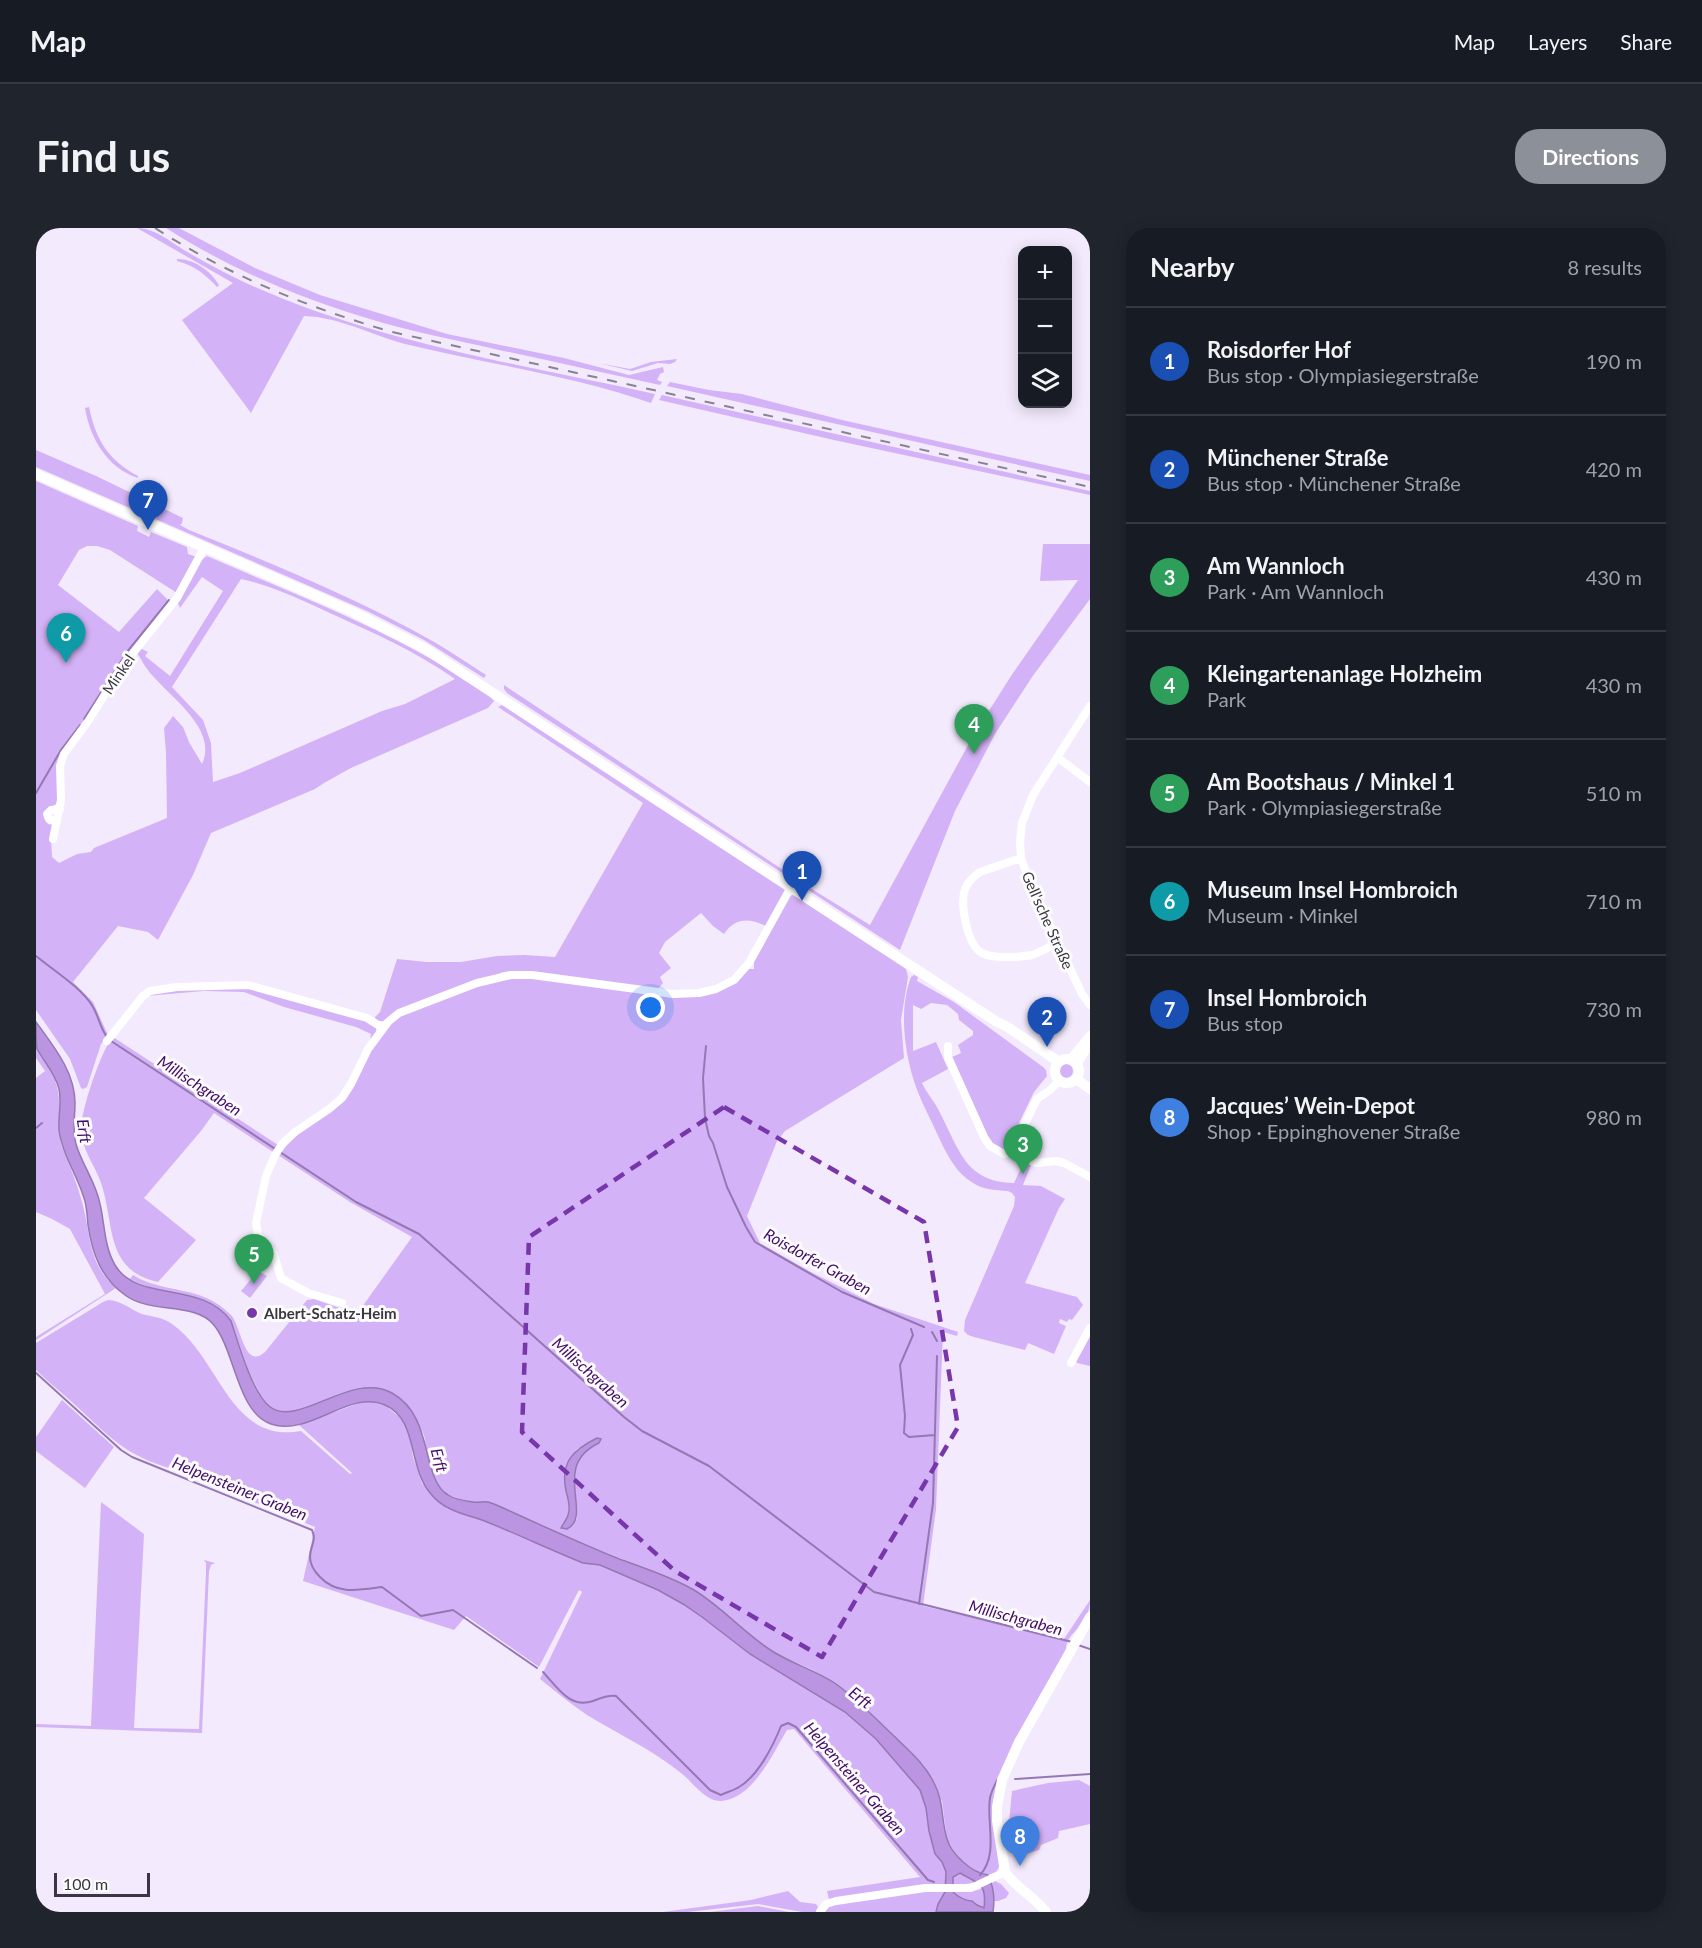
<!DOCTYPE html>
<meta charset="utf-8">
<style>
body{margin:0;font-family:Lato,sans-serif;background:#20242c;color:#f1f3f6}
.controls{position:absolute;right:18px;top:18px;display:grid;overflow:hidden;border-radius:12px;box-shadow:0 3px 15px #0003}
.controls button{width:54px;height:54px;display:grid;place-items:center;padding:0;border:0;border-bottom:2px solid #363941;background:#171b24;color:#f1f3f6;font:30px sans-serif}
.scale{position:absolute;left:18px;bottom:15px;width:96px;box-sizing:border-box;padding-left:6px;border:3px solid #3b3642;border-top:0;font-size:16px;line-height:21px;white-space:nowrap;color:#3b3642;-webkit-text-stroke:4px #fcfcfc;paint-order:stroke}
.you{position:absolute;left:615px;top:780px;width:21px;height:21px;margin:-15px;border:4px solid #fff;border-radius:50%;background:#1a73e8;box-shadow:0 0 0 9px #1a73e833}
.badge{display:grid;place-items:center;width:39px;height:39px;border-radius:50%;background:#8c9099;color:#fff;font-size:20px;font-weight:700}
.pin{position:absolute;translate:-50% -50px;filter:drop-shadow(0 2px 3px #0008)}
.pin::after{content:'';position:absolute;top:32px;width:21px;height:18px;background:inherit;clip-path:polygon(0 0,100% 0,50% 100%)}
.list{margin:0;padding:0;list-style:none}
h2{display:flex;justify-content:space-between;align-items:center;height:78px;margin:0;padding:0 24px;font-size:26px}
h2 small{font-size:20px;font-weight:400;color:#9ea1a6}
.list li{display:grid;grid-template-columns:39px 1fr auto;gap:18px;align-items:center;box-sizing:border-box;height:108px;padding:0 24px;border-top:2px solid #363941}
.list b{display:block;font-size:22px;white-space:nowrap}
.list p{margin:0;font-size:20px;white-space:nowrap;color:#9ea1a6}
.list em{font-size:20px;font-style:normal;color:#9ea1a6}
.icon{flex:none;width:33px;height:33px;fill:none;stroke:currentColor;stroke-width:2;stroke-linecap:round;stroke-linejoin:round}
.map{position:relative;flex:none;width:1054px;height:1684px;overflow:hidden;border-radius:24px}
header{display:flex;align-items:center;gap:36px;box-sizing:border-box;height:84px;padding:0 30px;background:#171b24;border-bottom:2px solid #363941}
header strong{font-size:28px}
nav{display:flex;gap:33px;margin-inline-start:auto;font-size:21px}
.intro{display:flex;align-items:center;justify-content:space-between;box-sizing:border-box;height:144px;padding:0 36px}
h1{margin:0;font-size:42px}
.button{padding:15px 27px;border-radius:24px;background:#8c9099;color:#fff;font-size:21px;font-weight:700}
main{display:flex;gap:36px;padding:0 36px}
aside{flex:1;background:#171b24;border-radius:24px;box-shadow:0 3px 15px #0003}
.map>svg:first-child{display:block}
.green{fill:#d4b2f7;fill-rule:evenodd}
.water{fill:#bb94e2;stroke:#9578b2;stroke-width:1.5;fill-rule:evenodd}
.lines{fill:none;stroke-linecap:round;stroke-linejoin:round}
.stream{stroke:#9578b2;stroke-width:2}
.minor{stroke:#fff;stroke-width:8}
.secondary{stroke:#fff;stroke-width:10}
.rail{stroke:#898391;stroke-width:2;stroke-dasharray:10 10;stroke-linecap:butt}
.marked{fill:none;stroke:#7736aa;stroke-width:4.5;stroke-dasharray:12 8;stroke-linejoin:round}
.poi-dot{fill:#7736aa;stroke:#fcfcfc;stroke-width:2}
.labels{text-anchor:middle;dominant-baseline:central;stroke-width:6;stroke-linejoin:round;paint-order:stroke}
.street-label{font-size:15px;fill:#3b3642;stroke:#fcfcfc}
.poi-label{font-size:15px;font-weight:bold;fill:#3b3642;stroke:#fcfcfc;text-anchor:start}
.water-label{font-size:16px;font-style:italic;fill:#440b69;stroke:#fcfcfc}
</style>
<header>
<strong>Map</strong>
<nav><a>Map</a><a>Layers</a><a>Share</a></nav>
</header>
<div class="intro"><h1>Find us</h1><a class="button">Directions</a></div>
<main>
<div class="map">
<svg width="1054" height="1684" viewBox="0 0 1054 1684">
<rect width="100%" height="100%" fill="#f3ebfd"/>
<path class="green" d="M101,0C120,0 137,16 153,25C172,36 191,46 210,55C339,114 482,136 619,166L615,175C535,147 451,136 369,116C336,107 303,89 268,88L215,185L146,92L197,55Z
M130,0H143L219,40L284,67L411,106L528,130L593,147L627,139L628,144L624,146L621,152L626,154L624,157C571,146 517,133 463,122C420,112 377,104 334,91C263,70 192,40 130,0Z
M141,31C158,31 174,42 183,57L181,59C169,46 159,38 141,33Z
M641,131L639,134L634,136L622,135L596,143L562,135L594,141L615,134Z
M634,154L673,162L706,166L806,192L1054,247V253L631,158Z
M626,167L1054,263V267L798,212L623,172Z
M53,179C60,212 72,232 102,248V250C71,240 54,210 49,180Z
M0,222L60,248L147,290L146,295L144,297L153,302C237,336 321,370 400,415C417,425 433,436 450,447L448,450L388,412L333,384L0,239Z
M0,253L102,298L101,303L113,309L115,304L151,319L152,326L161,329L141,365L74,322L61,318H51L43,322L22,357L83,404L121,361L134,374L92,425L50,491L25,526L22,572L20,576L9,583L8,590L12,596L17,597L15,611L16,629L23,635L41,626L55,624L58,620L131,590L130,525L128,500L137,488L147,499L153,514L166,536C184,497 124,464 107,435C105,430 102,428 100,423L104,420L112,424L109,428L134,448L187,363L166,349L144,380L142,375L164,333L171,328C251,363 334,394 409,439C425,449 447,459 458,473L452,480L315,540C303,547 290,553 279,561L175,605L157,647L122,712L112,704L82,698L37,754L57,774L72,807L65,816L51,859L47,861L45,860L34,831L0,782ZM205,351C237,358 266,372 296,386C338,405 381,424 419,451L369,476L346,483L204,545L177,554L175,515L167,492L136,459Z
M1007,316H1054V371L996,449L959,506L919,583L864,722L471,465L468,461V457L779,663L834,697L937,508L975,448L1042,352L1004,353Z
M466,477L749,662L750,664L730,698C714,690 699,689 688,706L677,698L665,685L629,714L623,725L635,740L624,749L627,755L621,762L514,747L478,743L467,744L347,793H340L339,789L344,784L361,731L391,734H425L461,728L488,727L519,729L607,575L462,479Z
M757,667L870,741L872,749L865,792L868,830L749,903L741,913L711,988L724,1015L775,1044L838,1076L922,1104L921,1108L907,1104L900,1281L887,1378L1028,1411L1054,1372C1054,1398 1030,1404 1030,1421L963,1551V1639L960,1644L952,1647L943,1645L927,1634L919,1624L911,1612L906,1573L888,1538L820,1471L797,1454L777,1442L738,1425L637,1351L525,1307L473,1282L451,1274L438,1275L412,1267L403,1258L395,1245L388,1207L381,1193L372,1178L356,1165L273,1179L257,1184L242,1183L233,1179L224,1166L212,1141L195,1093C171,1059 127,1070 94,1051L97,1047C130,1067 165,1056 195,1087C205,1097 208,1143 229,1124L271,1072L278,1071L321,1086L376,1009L314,974L242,927L265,902L293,884L333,823L360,790L450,754L488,749L620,766H670L712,741H718V732L753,668ZM561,1210L563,1215C528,1231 540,1260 541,1291L526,1300L532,1287L533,1278L529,1251L540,1222Z
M878,747L882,749L881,753L918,774L1007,839L1010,842L1011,848L998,864L969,924L954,914L914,830L925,825L922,817L937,807V803L923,792L922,786L911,777L895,775L885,781L877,777V823L900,814L912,841L886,855C891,866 900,875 905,887C924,923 930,954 978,955L988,934L995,937L987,957L1005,958L1029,971L1023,980L989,1055L1041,1069L1047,1077L1036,1092L1033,1091L1031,1094L1024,1091L1023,1095L1030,1098L1018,1126L992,1115L989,1122L938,1109L932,1107L928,1103L929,1092L978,978L979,969L976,965L972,963C960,962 947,962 937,955C917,943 908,920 898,899C891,884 883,869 878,853C868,822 863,780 875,749Z
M205,758L328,791L340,798V805L334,813L335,806L320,799L248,779L208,764L168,763L110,768C127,757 183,759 205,758Z
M77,809L242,917L237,924L178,885L165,903L108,970L160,1012L122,1054C68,1042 79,996 65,955C59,937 46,922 45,903C44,885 65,822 77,809Z
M0,820C9,834 19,847 22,863C25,881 22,899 25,917C33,936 41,955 46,974C55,1007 52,1036 80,1060L0,1112V1109L69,1066L34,1001L16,991L0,984V850L9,843L0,830Z
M1023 843a7 7 0 1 1 14 0a7 7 0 1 1-14 0Z
M222,1043L231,1048L214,1070L205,1063Z
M72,1072C85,1072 95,1082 106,1086C116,1089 127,1089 136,1096C184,1129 193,1216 265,1203L314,1246L316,1245L263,1197L326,1174H339L349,1177L368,1193L374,1208L377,1229L386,1255L412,1281L448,1293L547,1335L564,1337L622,1362L647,1376L666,1389L714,1426L809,1484L840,1511L884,1562L890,1580L893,1603L899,1626L906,1634L910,1644L909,1658L793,1672L791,1663L884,1649L758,1501L751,1502C737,1525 717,1571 685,1573C668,1573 657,1554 645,1545C617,1522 582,1506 551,1487C535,1476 519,1463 504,1451L546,1364L543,1362L503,1439L430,1388L418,1402L267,1353L279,1299L137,1241C89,1228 73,1208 38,1176C25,1164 12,1154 0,1142V1115L67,1074Z
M1054,1103V1138L1041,1135L1040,1133Z
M26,1172L78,1219L49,1260L0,1223V1209Z
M65,1274L108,1306L98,1500L163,1501L170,1344V1335L168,1332L179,1335L175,1337L173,1343L166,1505L0,1499V1496L55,1498Z
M1043,1552L1054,1558V1596L1023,1603L1022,1610L1005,1617L1003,1622L978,1629L973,1594L976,1563L1012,1555Z
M924,1645L932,1650L940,1652L942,1654L917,1658V1649Z
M959,1653L965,1656L973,1665L970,1670L962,1673H958L956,1655Z
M946,1660L949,1664L948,1680L920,1667L917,1664L942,1662Z
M752,1663L764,1674L780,1676L782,1679L780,1684H766L722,1676L652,1684H627L715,1672Z
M878,1664H909L902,1676L900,1684H788L795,1677Z
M722,1678L753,1684H674Z"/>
<path class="water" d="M0,794C18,819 39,844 39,875C39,890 36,902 40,916C46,937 60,954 64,976C69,997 68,1018 79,1037C101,1075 166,1052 195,1093C202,1114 216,1164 233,1178C261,1202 315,1142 356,1165C399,1189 384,1250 412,1267C418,1271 430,1273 437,1274C442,1275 447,1273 452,1274C460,1276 469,1281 476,1284C511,1300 546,1316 581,1330C607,1340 634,1348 658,1362C686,1379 708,1405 736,1423C756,1436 780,1442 800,1456C821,1471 839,1490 858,1508C873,1523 889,1536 898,1555C908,1573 905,1592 911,1611C916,1627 936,1645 952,1647C958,1659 959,1671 957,1684H900L902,1676L909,1664L910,1644L906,1634L899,1626L893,1603L890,1580L884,1562L840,1511L809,1484L714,1426L666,1389L647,1376L622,1362L564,1337L547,1335C515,1322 483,1307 451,1294C431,1286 409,1284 395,1266C371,1239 383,1192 349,1177C313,1161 274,1209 235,1196C201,1185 199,1121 177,1096C158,1074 114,1086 89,1067C65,1050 56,1025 52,997C51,988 51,978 48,970C41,947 26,926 23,902C22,888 26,874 23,861C19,845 9,835 1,821C0,815 0,802 0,794ZM924,1645C942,1656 951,1654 948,1680L941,1677L936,1673C930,1673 922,1669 917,1664V1649Z
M561,1210L565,1211L563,1215C514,1238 558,1287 531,1301L525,1300C527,1296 531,1291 532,1287C535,1279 532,1270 530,1263C524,1234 537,1222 561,1210Z"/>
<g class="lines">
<path class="stream" d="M48,491L91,424L133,372
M0,565L25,522L44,497
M0,728C17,742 46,760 57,779C63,789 64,800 71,809
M75,813L320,974L383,1006L588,1189L606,1203L673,1238L838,1364L1036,1414
M670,818L667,850L669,890L673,908L677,915L691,959L710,999L719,1014L806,1064L888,1099
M0,900L6,895
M875,1101L877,1107L864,1137L869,1188L868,1205L873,1209L899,1207
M896,1104L901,1113
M0,1145L85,1222L96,1229L276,1302C281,1313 274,1318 274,1329C274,1337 279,1344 284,1349C301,1367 323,1362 346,1359L385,1388L417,1382L501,1440
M883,1376L897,1275L901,1128
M1042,1417L1054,1421
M507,1444C522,1460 534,1481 557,1473C565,1470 572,1467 580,1468L674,1562L685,1567C690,1564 697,1563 703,1559C722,1548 737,1518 745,1498L752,1495L760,1499L892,1652L898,1654
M979,1551L1054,1546
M944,1647C963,1627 950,1593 954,1570C955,1564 959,1557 961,1552"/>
<path class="minor" d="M1054,478L997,567L986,595L984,614L985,630L994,655L1046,766L1054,777
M1021,529L1054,554
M21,594L13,591L11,586L15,582L24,581
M17,611L25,572L24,538L28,526L53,492L86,439L141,370L168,320
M985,630L944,644C938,648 932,653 929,661C924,676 931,717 946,725C956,731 985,729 996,727C1005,724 1013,719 1021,715
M71,813L107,768L114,763L141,759L212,757L331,790L347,800
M912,818V829L948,909L954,918L968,926L975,924L1001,871L1014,862L1023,853
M1033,832L1054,807
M1041,837L1054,816
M975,924L1000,935L1020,933L1028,935L1054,949
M306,1075L272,1065L245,1050L238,1026L222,1007L220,995L230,948L239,927L247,915L259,904L293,881L306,870L315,856L332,821L352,794L363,785L441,755L475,747H496L637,766L663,765L680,761L698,752L713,735L755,659
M1035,1135L1054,1100
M784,1684L790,1676L800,1673L889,1660H935L969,1644"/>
<path class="secondary" d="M0,246L317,384L388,420L961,794L970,798L1023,834
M1019 843a12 12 0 1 1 24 0a12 12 0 1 1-24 0Z
M1040,851L1054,861
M1010,1684C998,1668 980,1660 969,1644L961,1593V1579L966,1552L983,1514L1054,1389"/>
<path class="rail" d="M119,0C192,47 273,80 356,104L1054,259"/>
</g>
<path class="marked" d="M688,879L888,994L922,1199L786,1429L639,1343L486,1204L493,1009Z"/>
<circle class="poi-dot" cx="216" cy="1085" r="6"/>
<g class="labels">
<g class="street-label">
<text transform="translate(82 446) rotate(-56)">Minkel</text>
<text transform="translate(1012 692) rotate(66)">Gell'sche Straße</text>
</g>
<g class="poi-label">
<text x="228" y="1085">Albert-Schatz-Heim</text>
</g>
<g class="water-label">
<text transform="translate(164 857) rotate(33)">Millischgraben</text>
<text transform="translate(49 903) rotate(81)">Erft</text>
<text transform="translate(782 1033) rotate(29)">Roisdorfer Graben</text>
<text transform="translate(555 1144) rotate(42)">Millischgraben</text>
<text transform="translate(404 1232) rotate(75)">Erft</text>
<text transform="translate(204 1260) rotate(22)">Helpensteiner Graben</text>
<text transform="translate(980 1389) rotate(15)">Millischgraben</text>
<text transform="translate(825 1469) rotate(38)">Erft</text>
<text transform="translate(819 1550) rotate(49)">Helpensteiner Graben</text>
</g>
</g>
</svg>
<div class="controls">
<button>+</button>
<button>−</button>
<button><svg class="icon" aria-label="layers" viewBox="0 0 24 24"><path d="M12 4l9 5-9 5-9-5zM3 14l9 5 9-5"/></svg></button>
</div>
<div class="scale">100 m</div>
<div class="you"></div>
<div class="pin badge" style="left:766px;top:673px;background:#1a4fb4">1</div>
<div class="pin badge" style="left:1011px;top:819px;background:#1a4fb4">2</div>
<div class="pin badge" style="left:987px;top:946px;background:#2e9e5b">3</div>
<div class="pin badge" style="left:938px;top:526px;background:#2e9e5b">4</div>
<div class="pin badge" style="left:218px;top:1056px;background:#2e9e5b">5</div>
<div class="pin badge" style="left:30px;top:435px;background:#0f9aa8">6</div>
<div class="pin badge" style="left:112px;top:302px;background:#1a4fb4">7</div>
<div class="pin badge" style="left:984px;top:1638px;background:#3f7fe0">8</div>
</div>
<aside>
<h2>Nearby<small>8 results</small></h2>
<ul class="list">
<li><span class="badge" style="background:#1a4fb4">1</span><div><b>Roisdorfer Hof</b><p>Bus stop · Olympiasiegerstraße</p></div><em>190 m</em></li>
<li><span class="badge" style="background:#1a4fb4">2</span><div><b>Münchener Straße</b><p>Bus stop · Münchener Straße</p></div><em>420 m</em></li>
<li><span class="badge" style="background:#2e9e5b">3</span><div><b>Am Wannloch</b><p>Park · Am Wannloch</p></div><em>430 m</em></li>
<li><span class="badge" style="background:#2e9e5b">4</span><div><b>Kleingartenanlage Holzheim</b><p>Park</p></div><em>430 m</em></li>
<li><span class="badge" style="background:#2e9e5b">5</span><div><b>Am Bootshaus / Minkel 1</b><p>Park · Olympiasiegerstraße</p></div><em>510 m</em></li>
<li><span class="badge" style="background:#0f9aa8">6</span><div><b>Museum Insel Hombroich</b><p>Museum · Minkel</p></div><em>710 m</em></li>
<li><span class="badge" style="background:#1a4fb4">7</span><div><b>Insel Hombroich</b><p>Bus stop</p></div><em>730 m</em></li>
<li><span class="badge" style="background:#3f7fe0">8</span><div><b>Jacques’ Wein-Depot</b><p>Shop · Eppinghovener Straße</p></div><em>980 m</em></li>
</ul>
</aside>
</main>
